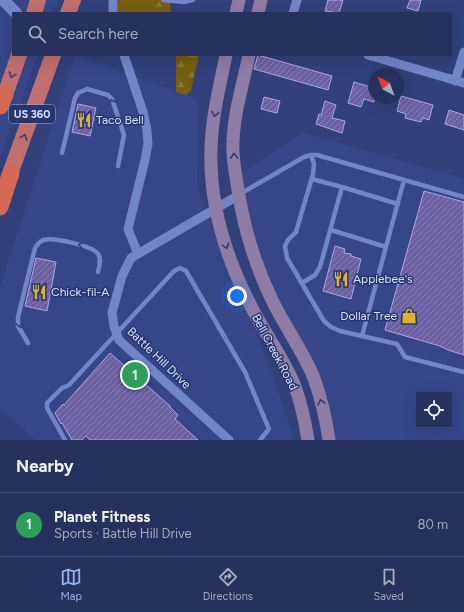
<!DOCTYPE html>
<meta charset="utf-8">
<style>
body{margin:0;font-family:Figtree,sans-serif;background:#323d66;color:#f1f3f6}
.controls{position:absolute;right:12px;bottom:12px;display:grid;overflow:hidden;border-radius:0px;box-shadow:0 4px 16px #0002}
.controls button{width:36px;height:36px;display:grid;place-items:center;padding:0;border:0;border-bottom:1px solid #424c72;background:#26315d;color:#f1f3f6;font:20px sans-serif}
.compass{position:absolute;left:368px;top:68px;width:36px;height:36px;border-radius:50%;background:#26315d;box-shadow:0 4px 16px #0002;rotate:319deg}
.you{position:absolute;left:237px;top:296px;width:14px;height:14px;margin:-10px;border:3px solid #fff;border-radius:50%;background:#1a73e8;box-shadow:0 0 0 6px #1a73e833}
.badge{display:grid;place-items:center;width:26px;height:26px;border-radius:50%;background:#95b2f1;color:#fff;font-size:13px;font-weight:700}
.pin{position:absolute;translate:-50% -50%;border:2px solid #fff;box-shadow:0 1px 4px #0006}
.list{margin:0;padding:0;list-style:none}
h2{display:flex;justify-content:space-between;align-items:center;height:52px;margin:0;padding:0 16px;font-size:17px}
h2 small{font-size:13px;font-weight:400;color:#a4a9bc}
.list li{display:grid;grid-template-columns:26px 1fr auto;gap:12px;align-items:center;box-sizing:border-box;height:64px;padding:0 16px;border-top:1px solid #424c72}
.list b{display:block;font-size:15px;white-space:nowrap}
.list p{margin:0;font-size:13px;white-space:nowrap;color:#a4a9bc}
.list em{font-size:13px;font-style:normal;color:#a4a9bc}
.icon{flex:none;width:22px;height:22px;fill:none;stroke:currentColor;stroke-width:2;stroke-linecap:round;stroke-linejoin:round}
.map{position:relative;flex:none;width:464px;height:440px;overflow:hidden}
.search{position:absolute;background:#26315d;box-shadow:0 4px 16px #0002;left:12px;right:12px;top:12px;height:44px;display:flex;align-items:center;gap:10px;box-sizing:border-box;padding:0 14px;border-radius:0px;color:#a4a9bc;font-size:15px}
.sheet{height:116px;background:#26315d}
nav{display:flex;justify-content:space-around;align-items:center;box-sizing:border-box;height:56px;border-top:1px solid #424c72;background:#26315d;font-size:11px;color:#a4a9bc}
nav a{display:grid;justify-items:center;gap:2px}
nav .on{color:#95b2f1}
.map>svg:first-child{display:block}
.built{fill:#364689;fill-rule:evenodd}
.green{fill:#765f0e}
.forest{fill:url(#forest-firs)}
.building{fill:url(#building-hatch);stroke:#aea3eb}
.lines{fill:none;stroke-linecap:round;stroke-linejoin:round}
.service{stroke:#7285c7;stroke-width:4.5}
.minor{stroke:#7285c7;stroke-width:9}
.tertiary{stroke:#7285c7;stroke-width:12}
.secondary{stroke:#8f7ca5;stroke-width:13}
.trunk{stroke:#c06e6e;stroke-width:16}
.motorway{stroke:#d36857;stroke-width:17}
.oneway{stroke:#3f3e70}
.oneway2{stroke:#33427d}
.oneway3{stroke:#323d75}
.labels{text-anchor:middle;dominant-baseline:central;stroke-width:3;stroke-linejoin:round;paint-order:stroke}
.shield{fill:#283670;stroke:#a2add3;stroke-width:1}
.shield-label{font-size:11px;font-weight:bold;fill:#d6e0fd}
.poi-label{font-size:12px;fill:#d6e0fd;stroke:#283670;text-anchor:start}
.street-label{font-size:12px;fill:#d6e0fd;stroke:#283670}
</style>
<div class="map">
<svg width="464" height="440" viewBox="0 0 464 440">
<defs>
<pattern id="forest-firs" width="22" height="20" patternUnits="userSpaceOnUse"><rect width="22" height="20" fill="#765f0e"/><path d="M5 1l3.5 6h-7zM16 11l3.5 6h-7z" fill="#897632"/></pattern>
<pattern id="building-hatch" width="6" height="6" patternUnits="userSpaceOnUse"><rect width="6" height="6" fill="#6b60a1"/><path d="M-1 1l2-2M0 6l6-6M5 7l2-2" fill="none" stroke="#867eb4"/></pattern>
</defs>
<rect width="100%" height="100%" fill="#32417c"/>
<path class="built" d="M0,0H59L54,13H13V55H38L0,157Z
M75,56L198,99L197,188L271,370L294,440H36L0,408V287Z
M303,133L464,179V440H329L326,420L272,300L236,176ZM419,395H449V425H419Z"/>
<path class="green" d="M119,0H156V11L158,13H118L117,4Z"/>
<path class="forest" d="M156,0H170L171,13H158L156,11Z
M176,55H199L191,90L186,95L176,92Z"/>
<path class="building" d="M328,0H343L339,13L325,11Z
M410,0H421L418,11L407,8Z
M258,55L332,76L328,90L254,69Z
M354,82L374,88V102L364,99L361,107L348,103Z
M401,96L433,105L429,120L423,118L421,122L405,118L406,114L397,111Z
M264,97L280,101L277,113L261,109Z
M325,101L336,105L332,118L345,121L342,133L316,124L319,114L321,115Z
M78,104L96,108L90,136L72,132Z
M449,110L464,115V130L445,124Z
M424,191L464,202V355L448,350L440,346L385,330Z
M335,246L345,249L344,253L351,254V256L361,259L351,299L323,291Z
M36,258L56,262L47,311L25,306Z
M110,353L170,406V407L178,415L175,419L198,440H90L86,436L82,440H72L62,423L61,424L55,413L63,404L64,405Z"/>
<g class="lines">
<path class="service" d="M163,0L184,2L193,0
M62,153L75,98L78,93L87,89L108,95L112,99L124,135L118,166
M311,155L314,164L313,174L296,232L288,240L285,246L287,258L324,321L331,327L340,331L397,344L405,357L464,372
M312,179L342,187
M240,194L304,157L311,155H317L464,197
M331,230L386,247
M302,283L315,275L320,267L342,187L398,204
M362,336L404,180
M28,343L18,326V317L35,248C38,244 39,241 44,240C53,237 93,246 98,254C102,259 99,266 98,272
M65,440L47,408V403L62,388L69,385L174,271L180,268L186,271L245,372L269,429L260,440"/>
<path class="minor" d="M113,13V0
M293,13L297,0
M124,55L143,112L147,130L148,144L145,160L128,229L138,254
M368,55L464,83
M455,81L464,52
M229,440L119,340L114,326L112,313L122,276L131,258L239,195"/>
<path class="tertiary" d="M3,0L16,13"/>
<path class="secondary" d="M236,13L239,0
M258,13L261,0
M226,55C220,85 212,116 211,148C209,204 227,261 253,310C266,335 283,358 294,384C301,402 305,421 308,440
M249,55C243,84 234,112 233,142C232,156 235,170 237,184C243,224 254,263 272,300C285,327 303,351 314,378C321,398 326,419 329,440"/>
<path class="trunk" d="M34,13L38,0
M68,13L73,0
M1,106L19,55
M6,185L53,55"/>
<path class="motorway" d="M0,106L5,94
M0,207L11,173"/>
</g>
<defs><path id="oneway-chevron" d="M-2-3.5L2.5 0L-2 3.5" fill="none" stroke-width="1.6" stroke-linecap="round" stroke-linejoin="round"/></defs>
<g class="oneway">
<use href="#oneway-chevron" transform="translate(12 75) rotate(110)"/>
<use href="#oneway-chevron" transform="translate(24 137) rotate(-70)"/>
</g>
<g class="oneway2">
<use href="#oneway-chevron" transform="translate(112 102) rotate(-116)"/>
<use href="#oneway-chevron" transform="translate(81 245) rotate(-167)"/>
<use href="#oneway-chevron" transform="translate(20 325) rotate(75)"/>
</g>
<g class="oneway3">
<use href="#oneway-chevron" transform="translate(215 114) rotate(99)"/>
<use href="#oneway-chevron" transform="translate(234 156) rotate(-94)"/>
<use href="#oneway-chevron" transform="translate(226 246) rotate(72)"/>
<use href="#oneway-chevron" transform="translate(321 402) rotate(-104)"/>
</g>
<defs>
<symbol id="restaurant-bare" viewBox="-9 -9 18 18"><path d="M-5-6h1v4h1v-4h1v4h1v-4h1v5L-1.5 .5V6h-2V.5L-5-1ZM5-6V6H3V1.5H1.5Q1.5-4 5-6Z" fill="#dab333" stroke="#283670" stroke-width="2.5" paint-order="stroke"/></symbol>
<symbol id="shop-bare" viewBox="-9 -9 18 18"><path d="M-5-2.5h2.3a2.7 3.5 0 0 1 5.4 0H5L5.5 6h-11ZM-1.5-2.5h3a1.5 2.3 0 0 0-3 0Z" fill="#dab333" stroke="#283670" stroke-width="2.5" paint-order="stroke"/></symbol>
</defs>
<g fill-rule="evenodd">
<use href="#restaurant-bare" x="73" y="109" width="22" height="22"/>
<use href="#restaurant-bare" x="330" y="268" width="22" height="22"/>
<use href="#restaurant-bare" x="28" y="281" width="22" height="22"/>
<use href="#shop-bare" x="398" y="305" width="22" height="22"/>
</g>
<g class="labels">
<rect class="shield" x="9" y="105" width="46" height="18" rx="3"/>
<g class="shield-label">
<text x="32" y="114">US 360</text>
</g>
<g class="poi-label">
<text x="96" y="120">Taco Bell</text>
<text x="353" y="279">Applebee's</text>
<text x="51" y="292">Chick-fil-A</text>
<text x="397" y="316" text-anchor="end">Dollar Tree</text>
</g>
<g class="street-label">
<text transform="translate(275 352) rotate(62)">Bell Creek Road</text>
<text transform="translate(159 358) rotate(44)">Battle Hill Drive</text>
</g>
</g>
</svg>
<div class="controls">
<button><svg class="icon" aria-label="locate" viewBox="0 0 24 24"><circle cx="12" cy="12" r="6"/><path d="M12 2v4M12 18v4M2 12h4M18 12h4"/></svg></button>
</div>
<svg class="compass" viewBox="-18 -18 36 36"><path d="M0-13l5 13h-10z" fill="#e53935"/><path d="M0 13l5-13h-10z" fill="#a4a9bc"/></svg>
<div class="you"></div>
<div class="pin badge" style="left:135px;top:375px;background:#2e9e5b">1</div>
<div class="search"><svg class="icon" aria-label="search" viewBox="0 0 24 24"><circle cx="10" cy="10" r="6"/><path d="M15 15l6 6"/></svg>Search here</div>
</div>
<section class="sheet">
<h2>Nearby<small></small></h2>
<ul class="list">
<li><span class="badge" style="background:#2e9e5b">1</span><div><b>Planet Fitness</b><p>Sports · Battle Hill Drive</p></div><em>80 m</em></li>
</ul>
</section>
<nav>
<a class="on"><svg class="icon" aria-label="map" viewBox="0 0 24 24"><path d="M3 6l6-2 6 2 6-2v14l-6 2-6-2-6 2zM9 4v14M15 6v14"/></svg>Map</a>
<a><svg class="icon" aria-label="directions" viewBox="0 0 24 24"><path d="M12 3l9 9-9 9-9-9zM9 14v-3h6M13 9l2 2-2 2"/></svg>Directions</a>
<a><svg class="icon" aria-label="saved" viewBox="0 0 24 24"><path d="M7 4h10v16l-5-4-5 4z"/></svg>Saved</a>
</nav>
